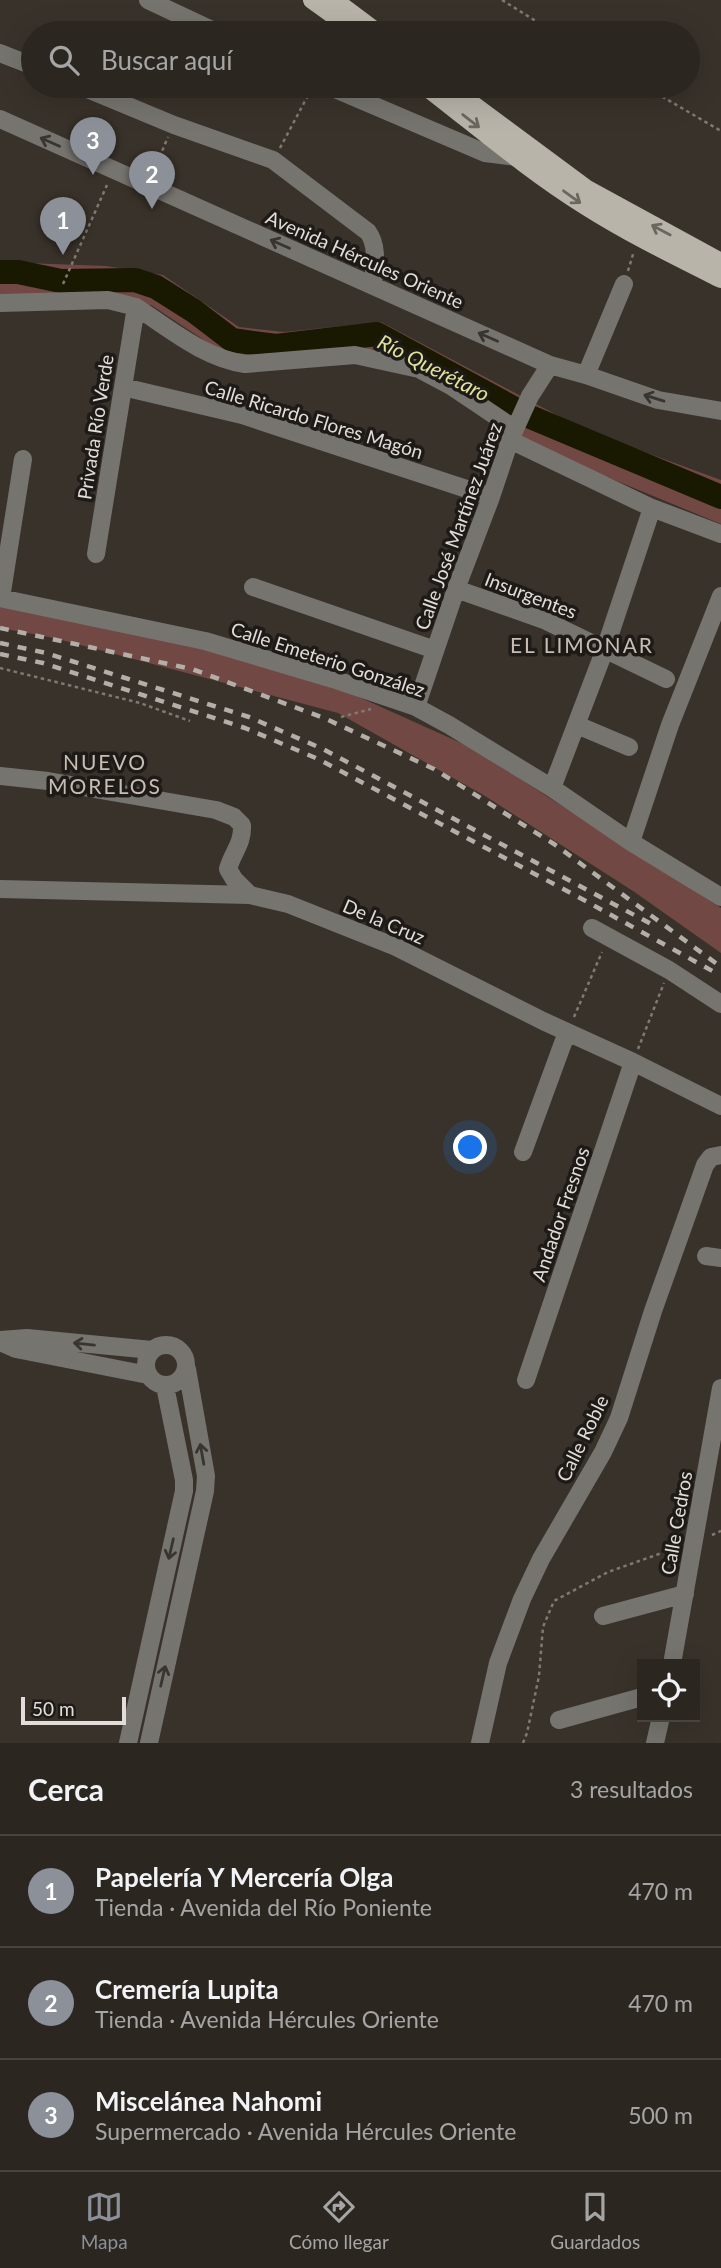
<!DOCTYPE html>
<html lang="es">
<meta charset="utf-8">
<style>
body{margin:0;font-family:Lato,sans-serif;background:#332e29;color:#f1f3f6}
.controls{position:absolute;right:21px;bottom:21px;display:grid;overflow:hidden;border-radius:0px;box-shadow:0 7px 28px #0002}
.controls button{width:63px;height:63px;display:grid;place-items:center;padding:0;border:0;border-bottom:2px solid #47433e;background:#2b2620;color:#f1f3f6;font:35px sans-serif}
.scale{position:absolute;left:21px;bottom:18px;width:105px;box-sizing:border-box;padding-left:7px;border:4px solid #e2ddd8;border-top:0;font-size:19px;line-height:24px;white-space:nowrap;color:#e2ddd8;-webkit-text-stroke:5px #1e1a17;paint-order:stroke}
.you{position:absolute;left:471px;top:1148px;width:24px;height:24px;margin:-18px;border:5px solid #fff;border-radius:50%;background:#1a73e8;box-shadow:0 0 0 10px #1a73e833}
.badge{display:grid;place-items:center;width:46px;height:46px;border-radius:50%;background:#8c9099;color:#fff;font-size:23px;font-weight:700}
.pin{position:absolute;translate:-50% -58px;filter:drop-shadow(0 2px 4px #0008)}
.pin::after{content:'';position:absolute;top:37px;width:24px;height:21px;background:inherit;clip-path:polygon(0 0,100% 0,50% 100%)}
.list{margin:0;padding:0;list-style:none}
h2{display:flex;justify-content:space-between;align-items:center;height:91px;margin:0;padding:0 28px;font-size:30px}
h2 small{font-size:23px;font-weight:400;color:#a6a5a5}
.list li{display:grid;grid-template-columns:46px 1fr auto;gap:21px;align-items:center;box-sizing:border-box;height:112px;padding:0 28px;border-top:2px solid #47433e}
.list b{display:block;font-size:26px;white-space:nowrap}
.list p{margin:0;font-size:23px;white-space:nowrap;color:#a6a5a5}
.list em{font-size:23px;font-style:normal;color:#a6a5a5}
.icon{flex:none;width:38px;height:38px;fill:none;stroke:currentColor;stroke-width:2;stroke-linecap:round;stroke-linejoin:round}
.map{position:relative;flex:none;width:721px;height:1743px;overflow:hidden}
.search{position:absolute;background:#2b2620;box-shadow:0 7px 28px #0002;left:21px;right:21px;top:21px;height:77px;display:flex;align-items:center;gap:18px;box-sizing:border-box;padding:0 24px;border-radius:38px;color:#a6a5a5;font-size:26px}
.sheet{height:427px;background:#2b2620}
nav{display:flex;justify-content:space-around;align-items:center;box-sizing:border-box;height:98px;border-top:2px solid #47433e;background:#2b2620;font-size:19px;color:#a6a5a5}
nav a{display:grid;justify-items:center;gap:4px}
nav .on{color:#8c9099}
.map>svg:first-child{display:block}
.green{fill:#714843}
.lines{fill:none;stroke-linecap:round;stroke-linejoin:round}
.river{stroke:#191800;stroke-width:24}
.path{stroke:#807973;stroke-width:2.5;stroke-dasharray:3.5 3.5;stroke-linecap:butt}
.minor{stroke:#76746f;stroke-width:18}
.major{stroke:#b8b4aa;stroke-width:18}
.rail{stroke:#b3aea8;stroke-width:4.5;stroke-dasharray:9 9;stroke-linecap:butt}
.oneway{stroke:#6b6760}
.oneway2{stroke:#383531}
.labels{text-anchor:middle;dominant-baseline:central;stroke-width:7;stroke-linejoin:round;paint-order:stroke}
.street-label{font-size:19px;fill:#e2ddd8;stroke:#1e1a17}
.water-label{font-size:21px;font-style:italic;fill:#e1e29c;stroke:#1e1a17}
.neighbourhood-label{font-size:21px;letter-spacing:2px;fill:#c7bdb3;stroke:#1e1a17}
</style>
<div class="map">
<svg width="721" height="1743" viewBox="0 0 721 1743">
<rect width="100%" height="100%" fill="#39322a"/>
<path class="green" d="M0,262L106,266L163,275L239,327L284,332L381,322L587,431L721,480V524L520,441L400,360H256L225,354L151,305L0,295Z
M0,606L209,650L350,693L470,747L721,908V953L633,891L485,796L338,713L54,638L0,628Z"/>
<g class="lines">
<path class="river" d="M0,272H18L61,281L135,280L156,287L194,311L232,340L276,346L377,334L528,416L721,497"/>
<path class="path" d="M502,0L555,33
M644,86L721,131
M280,148L313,86
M154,170L168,137
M628,271L634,251
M63,284L107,185
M0,668L140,703L190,721
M341,717L371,709
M574,1017L602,952
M638,1049L664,983
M712,1535L721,1531
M523,1743L527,1733L539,1676L543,1627L554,1601L608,1572L676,1548"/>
<path class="minor" d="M148,0L218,33
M0,53L33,66
M80,86L174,125L273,160L368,232C379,247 374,269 373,286
M328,86L485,153L517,157L520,153
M0,119L550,365L586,375L658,400L721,411
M0,303L108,300L136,307C170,329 204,358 245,364L355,355L419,369L451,386L515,429
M586,375L624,284
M123,387L242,415L491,497
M510,440L652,508L721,534
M96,554L136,307
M253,587L435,650
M456,589L544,620L666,679
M0,598L205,641L333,679L416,707L449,725L552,788L631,842L721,897
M1,598L23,459
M416,707L456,589L491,497L510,440L530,396L550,365
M577,725L629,747
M0,776L48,781L216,810L234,817L242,825C243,844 233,851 228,869L234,879L250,895
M552,788L605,649L652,508
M631,842L670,725L721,596
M0,889L250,895L288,904L396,947L543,1021L633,1062L721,1106
M592,928L669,970L721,1004
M523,1152L567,1032
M706,1256L721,1258
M0,1340L27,1338L152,1350
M0,1342L16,1349L148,1375
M146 1365a20 20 0 1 1 40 0a20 20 0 1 1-40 0Z
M526,1380L633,1062
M603,1616L685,1594
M672,1664L721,1388
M559,1720L642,1697
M128,1743L184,1491V1480L165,1386
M149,1743L205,1491L206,1476L187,1369
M480,1743L498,1663L522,1599L541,1559L603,1452L619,1418L653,1311L705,1165L711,1157L721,1155
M655,1743L661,1717"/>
<path class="major" d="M312,0L358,33
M334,0L378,33
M425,86C477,126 528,170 584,205C628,233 675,256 721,279
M448,86L587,189L721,262"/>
<path class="rail" d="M0,628L192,669L324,718L434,769L554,844L721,967
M0,643L46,653L249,717L323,749L653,925
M0,654L43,663L245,728L318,759L582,899L716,973"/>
</g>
<defs><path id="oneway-shaft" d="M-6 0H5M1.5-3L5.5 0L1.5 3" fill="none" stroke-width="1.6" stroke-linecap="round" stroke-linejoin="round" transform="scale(1.75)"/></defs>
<g class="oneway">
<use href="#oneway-shaft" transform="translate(471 121) rotate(38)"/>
<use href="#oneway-shaft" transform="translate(572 197) rotate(36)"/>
<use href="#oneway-shaft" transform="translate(661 230) rotate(-152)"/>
</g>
<g class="oneway2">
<use href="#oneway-shaft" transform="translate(50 142) rotate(-156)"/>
<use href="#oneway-shaft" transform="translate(280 244) rotate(-156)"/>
<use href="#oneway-shaft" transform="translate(488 337) rotate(-156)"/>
<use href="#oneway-shaft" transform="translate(654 398) rotate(-163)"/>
<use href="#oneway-shaft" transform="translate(84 1344) rotate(-174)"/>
<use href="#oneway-shaft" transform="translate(202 1454) rotate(-100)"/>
<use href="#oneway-shaft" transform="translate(171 1549) rotate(103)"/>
<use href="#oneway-shaft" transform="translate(163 1676) rotate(-77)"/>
</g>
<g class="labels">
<g class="street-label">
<text transform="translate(365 259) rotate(24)">Avenida Hércules Oriente</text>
<text transform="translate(314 419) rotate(17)">Calle Ricardo Flores Magón</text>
<text transform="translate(95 427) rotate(-81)">Privada Río Verde</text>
<text transform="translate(458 526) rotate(-70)">Calle José Martínez Juárez</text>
<text transform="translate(531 595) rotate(21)">Insurgentes</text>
<text transform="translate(328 659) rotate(18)">Calle Emeterio González</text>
<text transform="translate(384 921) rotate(23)">De la Cruz</text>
<text transform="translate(560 1214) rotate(-71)">Andador Fresnos</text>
<text transform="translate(582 1438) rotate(-64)">Calle Roble</text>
<text transform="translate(676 1523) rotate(-80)">Calle Cedros</text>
</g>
<g class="water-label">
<text transform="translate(434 367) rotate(27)">Río Querétaro</text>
</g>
<g class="neighbourhood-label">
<text x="582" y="644">EL LIMONAR</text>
<text x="105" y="761">NUEVO<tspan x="105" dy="24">MORELOS</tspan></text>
</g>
</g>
</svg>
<div class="controls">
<button><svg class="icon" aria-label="locate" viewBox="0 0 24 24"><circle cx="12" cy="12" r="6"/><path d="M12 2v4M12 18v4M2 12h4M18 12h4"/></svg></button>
</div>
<div class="scale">50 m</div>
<div class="you"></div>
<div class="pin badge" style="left:63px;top:255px">1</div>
<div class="pin badge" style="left:152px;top:209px">2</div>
<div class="pin badge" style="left:93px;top:175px">3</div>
<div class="search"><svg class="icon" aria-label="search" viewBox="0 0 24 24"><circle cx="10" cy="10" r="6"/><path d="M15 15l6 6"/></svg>Buscar aquí</div>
</div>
<section class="sheet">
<h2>Cerca<small>3 resultados</small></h2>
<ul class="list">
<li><span class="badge">1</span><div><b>Papelería Y Mercería Olga</b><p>Tienda · Avenida del Río Poniente</p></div><em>470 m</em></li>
<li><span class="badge">2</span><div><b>Cremería Lupita</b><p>Tienda · Avenida Hércules Oriente</p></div><em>470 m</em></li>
<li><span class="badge">3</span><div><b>Miscelánea Nahomi</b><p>Supermercado · Avenida Hércules Oriente</p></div><em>500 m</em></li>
</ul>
</section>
<nav>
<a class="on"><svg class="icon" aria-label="map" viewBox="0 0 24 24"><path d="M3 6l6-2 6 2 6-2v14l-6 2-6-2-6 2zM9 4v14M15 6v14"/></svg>Mapa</a>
<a><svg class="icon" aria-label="directions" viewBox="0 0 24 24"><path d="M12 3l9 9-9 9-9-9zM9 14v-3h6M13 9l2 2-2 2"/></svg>Cómo llegar</a>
<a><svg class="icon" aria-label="saved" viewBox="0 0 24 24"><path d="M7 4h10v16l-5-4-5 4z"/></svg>Guardados</a>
</nav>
